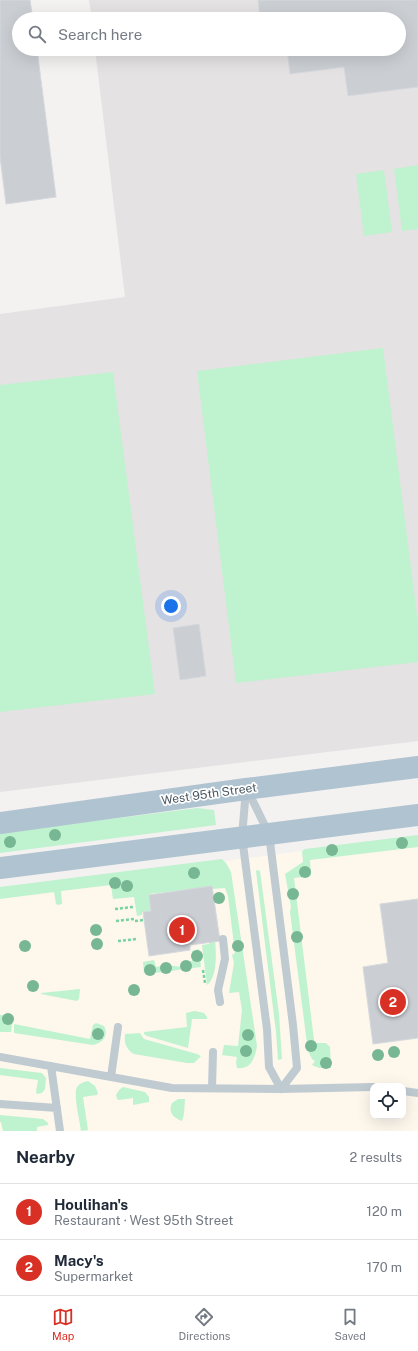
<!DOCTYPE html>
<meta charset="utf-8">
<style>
body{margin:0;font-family:"Public Sans",sans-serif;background:#f2f2f3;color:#1f2937}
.controls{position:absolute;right:12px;bottom:12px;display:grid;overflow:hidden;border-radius:8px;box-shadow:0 4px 16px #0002}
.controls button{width:36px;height:36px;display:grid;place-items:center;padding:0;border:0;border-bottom:1px solid #e0e1e3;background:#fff;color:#1f2937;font:20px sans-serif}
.you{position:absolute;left:171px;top:606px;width:14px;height:14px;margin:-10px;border:3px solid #fff;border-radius:50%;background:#1a73e8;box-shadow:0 0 0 6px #1a73e833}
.badge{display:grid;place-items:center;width:26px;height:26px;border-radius:50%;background:#d93025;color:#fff;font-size:13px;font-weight:700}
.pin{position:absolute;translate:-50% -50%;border:2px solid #fff;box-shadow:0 1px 4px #0006}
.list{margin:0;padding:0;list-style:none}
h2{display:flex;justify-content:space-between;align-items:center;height:52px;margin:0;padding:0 16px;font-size:17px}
h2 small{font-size:13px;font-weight:400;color:#747a83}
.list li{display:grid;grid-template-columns:26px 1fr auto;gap:12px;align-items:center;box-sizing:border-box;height:56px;padding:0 16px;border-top:1px solid #e0e1e3}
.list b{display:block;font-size:15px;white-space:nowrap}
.list p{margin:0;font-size:13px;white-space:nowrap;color:#747a83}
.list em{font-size:13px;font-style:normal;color:#747a83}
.icon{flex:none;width:22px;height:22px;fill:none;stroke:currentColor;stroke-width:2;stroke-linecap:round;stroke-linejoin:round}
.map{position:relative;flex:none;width:418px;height:1131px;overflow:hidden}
.search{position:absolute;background:#fff;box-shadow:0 4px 16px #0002;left:12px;right:12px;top:12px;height:44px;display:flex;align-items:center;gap:10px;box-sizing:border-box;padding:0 14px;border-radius:22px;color:#747a83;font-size:15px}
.sheet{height:164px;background:#fff}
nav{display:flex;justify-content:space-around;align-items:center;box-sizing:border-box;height:56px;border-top:1px solid #e0e1e3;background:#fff;font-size:11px;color:#747a83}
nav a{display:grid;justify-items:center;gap:2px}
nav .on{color:#d93025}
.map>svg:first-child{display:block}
.commercial{fill:#fdf7ec;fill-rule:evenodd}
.education{fill:#e5e2e3}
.green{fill:#bff2cf}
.building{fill:#cbcfd4;stroke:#d5d8dd}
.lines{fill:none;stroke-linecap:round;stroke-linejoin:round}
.path{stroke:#74d39e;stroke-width:2.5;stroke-dasharray:3 2;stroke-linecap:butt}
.lane{stroke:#bfcad1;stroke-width:8}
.primary{stroke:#b0c3d1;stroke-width:22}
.tree{fill:#78b793}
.labels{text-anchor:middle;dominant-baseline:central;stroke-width:3.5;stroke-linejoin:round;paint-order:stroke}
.street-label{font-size:12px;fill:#485660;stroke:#fff}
</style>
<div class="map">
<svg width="418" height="1131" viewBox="0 0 418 1131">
<rect width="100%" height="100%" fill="#f4f1f1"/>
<path class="commercial" d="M418,836V1131H0V890ZM373,1086H403V1116H373Z"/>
<path class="education" d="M89,0H418V741L0,792V314L125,297L95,49H399V19H92Z"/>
<path class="green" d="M418,165V229L402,231L394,169Z
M384,170L392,232L364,236L356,174Z
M383,348L418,623V662L236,683L197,371Z
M113,372L155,694L0,712V385Z
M197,808L214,810L216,825L0,853V833Z
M418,835V847L310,860L311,876L294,878L314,1040L316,1043H326L330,1047L331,1068H319L312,1065L315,1061L312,1059L308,1051L290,912L291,907L285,874L303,862L302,851L305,849Z
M222,859L226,863L231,872L257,1046C255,1058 251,1070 237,1068L236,1063L237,1057L222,1055L224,1045L238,1046L242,1010L239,992L229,993L234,963L232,955L235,953L228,896L225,888L212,889L202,888L149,894L151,911L142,912V915L137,916L134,897L113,899L111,885L61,891L62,904L58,905L56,904L54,892L0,899V887Z
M257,870L260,871L279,1014L282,1059L278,1060L276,1032L256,871Z
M215,939C216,951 218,977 207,985L202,945L209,944V940Z
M199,949L201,967L147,974L144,973L143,962L154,960L156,967L166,965L183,967V962L192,961L193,959L192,951Z
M80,989L79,999L77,1001L41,994V993Z
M195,1011L204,1013L207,1017V1019H192L188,1048L147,1036L144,1034V1032L187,1027L186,1013Z
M0,1015H11L13,1017L11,1032H0Z
M96,1023L104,1026C109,1036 103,1043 93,1045L14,1033V1024L90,1039L93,1025Z
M140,1033L144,1039L197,1054L201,1056L194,1063H187L134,1054C126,1049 124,1043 125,1034Z
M0,1068L42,1073L46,1078L45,1089L42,1093L37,1094L36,1092L38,1080L0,1075Z
M88,1081L95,1086L98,1093L97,1095L83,1097L88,1130L81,1131C80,1122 73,1094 77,1087C80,1083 84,1082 88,1081Z
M123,1087L145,1092L149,1097V1102L133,1105V1098L119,1100L117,1099L116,1095L119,1090Z
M178,1099H185L184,1114L182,1121C173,1117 168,1113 172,1103Z
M0,1115L43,1119L48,1123V1125L37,1127V1131H3L1,1122H0Z"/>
<path class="building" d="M0,0H30L33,19H19V49H37L56,197L6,204L0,157Z
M258,0H418V87L348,96L344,67L290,74L287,49H399V19H260Z
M199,624L206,676L180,680L173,628Z
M212,886L220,941L190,945V950L149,956L143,912L151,911L149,895Z
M418,899V1038L373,1044L363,967L388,963L380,904Z"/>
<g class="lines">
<path class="path" d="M115,909L133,907
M116,921L134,919
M135,921L144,920
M118,941L137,939
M203,970L205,983"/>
<path class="lane" d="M246,789L242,837L267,1029L269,1067L281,1089
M247,789L269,834L293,1025L297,1068L281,1089
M220,1002L218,990L225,959L223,939
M0,1057L172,1088L281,1089L373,1087
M51,1066L60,1131
M111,1077L118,1027
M212,1088L213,1052
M403,1091L418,1093
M0,1104L57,1108"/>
<path class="primary" d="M0,823L246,789L418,767
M0,868L418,815"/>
</g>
<g class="tree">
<circle cx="55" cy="835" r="6"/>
<circle cx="10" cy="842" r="6"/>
<circle cx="402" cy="843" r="6"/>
<circle cx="332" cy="850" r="6"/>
<circle cx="305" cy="872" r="6"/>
<circle cx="194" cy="873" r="6"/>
<circle cx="115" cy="883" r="6"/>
<circle cx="127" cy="886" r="6"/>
<circle cx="293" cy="894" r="6"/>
<circle cx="219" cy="898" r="6"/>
<circle cx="96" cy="930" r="6"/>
<circle cx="297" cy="937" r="6"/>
<circle cx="97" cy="944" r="6"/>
<circle cx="25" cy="946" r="6"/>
<circle cx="238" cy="946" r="6"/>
<circle cx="197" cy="956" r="6"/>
<circle cx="186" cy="966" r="6"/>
<circle cx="166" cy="968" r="6"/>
<circle cx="150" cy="970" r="6"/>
<circle cx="33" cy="986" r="6"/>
<circle cx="134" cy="990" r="6"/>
<circle cx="8" cy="1019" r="6"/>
<circle cx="98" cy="1034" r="6"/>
<circle cx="248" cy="1035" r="6"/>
<circle cx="311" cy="1046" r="6"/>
<circle cx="246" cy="1051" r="6"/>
<circle cx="394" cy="1052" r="6"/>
<circle cx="378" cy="1055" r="6"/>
<circle cx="326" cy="1063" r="6"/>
</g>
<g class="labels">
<g class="street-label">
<text transform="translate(209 794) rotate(-8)">West 95th Street</text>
</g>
</g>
</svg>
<div class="controls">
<button><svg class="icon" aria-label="locate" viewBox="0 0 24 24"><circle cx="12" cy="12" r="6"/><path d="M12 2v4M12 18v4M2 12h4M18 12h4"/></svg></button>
</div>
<div class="you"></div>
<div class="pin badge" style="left:182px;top:930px">1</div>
<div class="pin badge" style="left:393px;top:1002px">2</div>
<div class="search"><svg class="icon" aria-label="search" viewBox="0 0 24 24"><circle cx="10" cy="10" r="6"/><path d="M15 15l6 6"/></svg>Search here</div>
</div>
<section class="sheet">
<h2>Nearby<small>2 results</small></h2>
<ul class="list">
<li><span class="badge">1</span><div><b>Houlihan's</b><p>Restaurant · West 95th Street</p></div><em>120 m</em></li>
<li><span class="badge">2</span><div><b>Macy's</b><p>Supermarket</p></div><em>170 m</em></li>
</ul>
</section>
<nav>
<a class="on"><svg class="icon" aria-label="map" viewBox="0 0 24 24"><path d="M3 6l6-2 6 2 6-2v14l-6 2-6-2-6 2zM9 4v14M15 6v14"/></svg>Map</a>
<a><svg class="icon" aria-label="directions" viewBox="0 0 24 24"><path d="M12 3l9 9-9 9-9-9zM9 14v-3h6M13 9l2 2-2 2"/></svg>Directions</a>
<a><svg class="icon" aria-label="saved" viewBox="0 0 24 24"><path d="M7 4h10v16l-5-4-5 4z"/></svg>Saved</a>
</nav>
